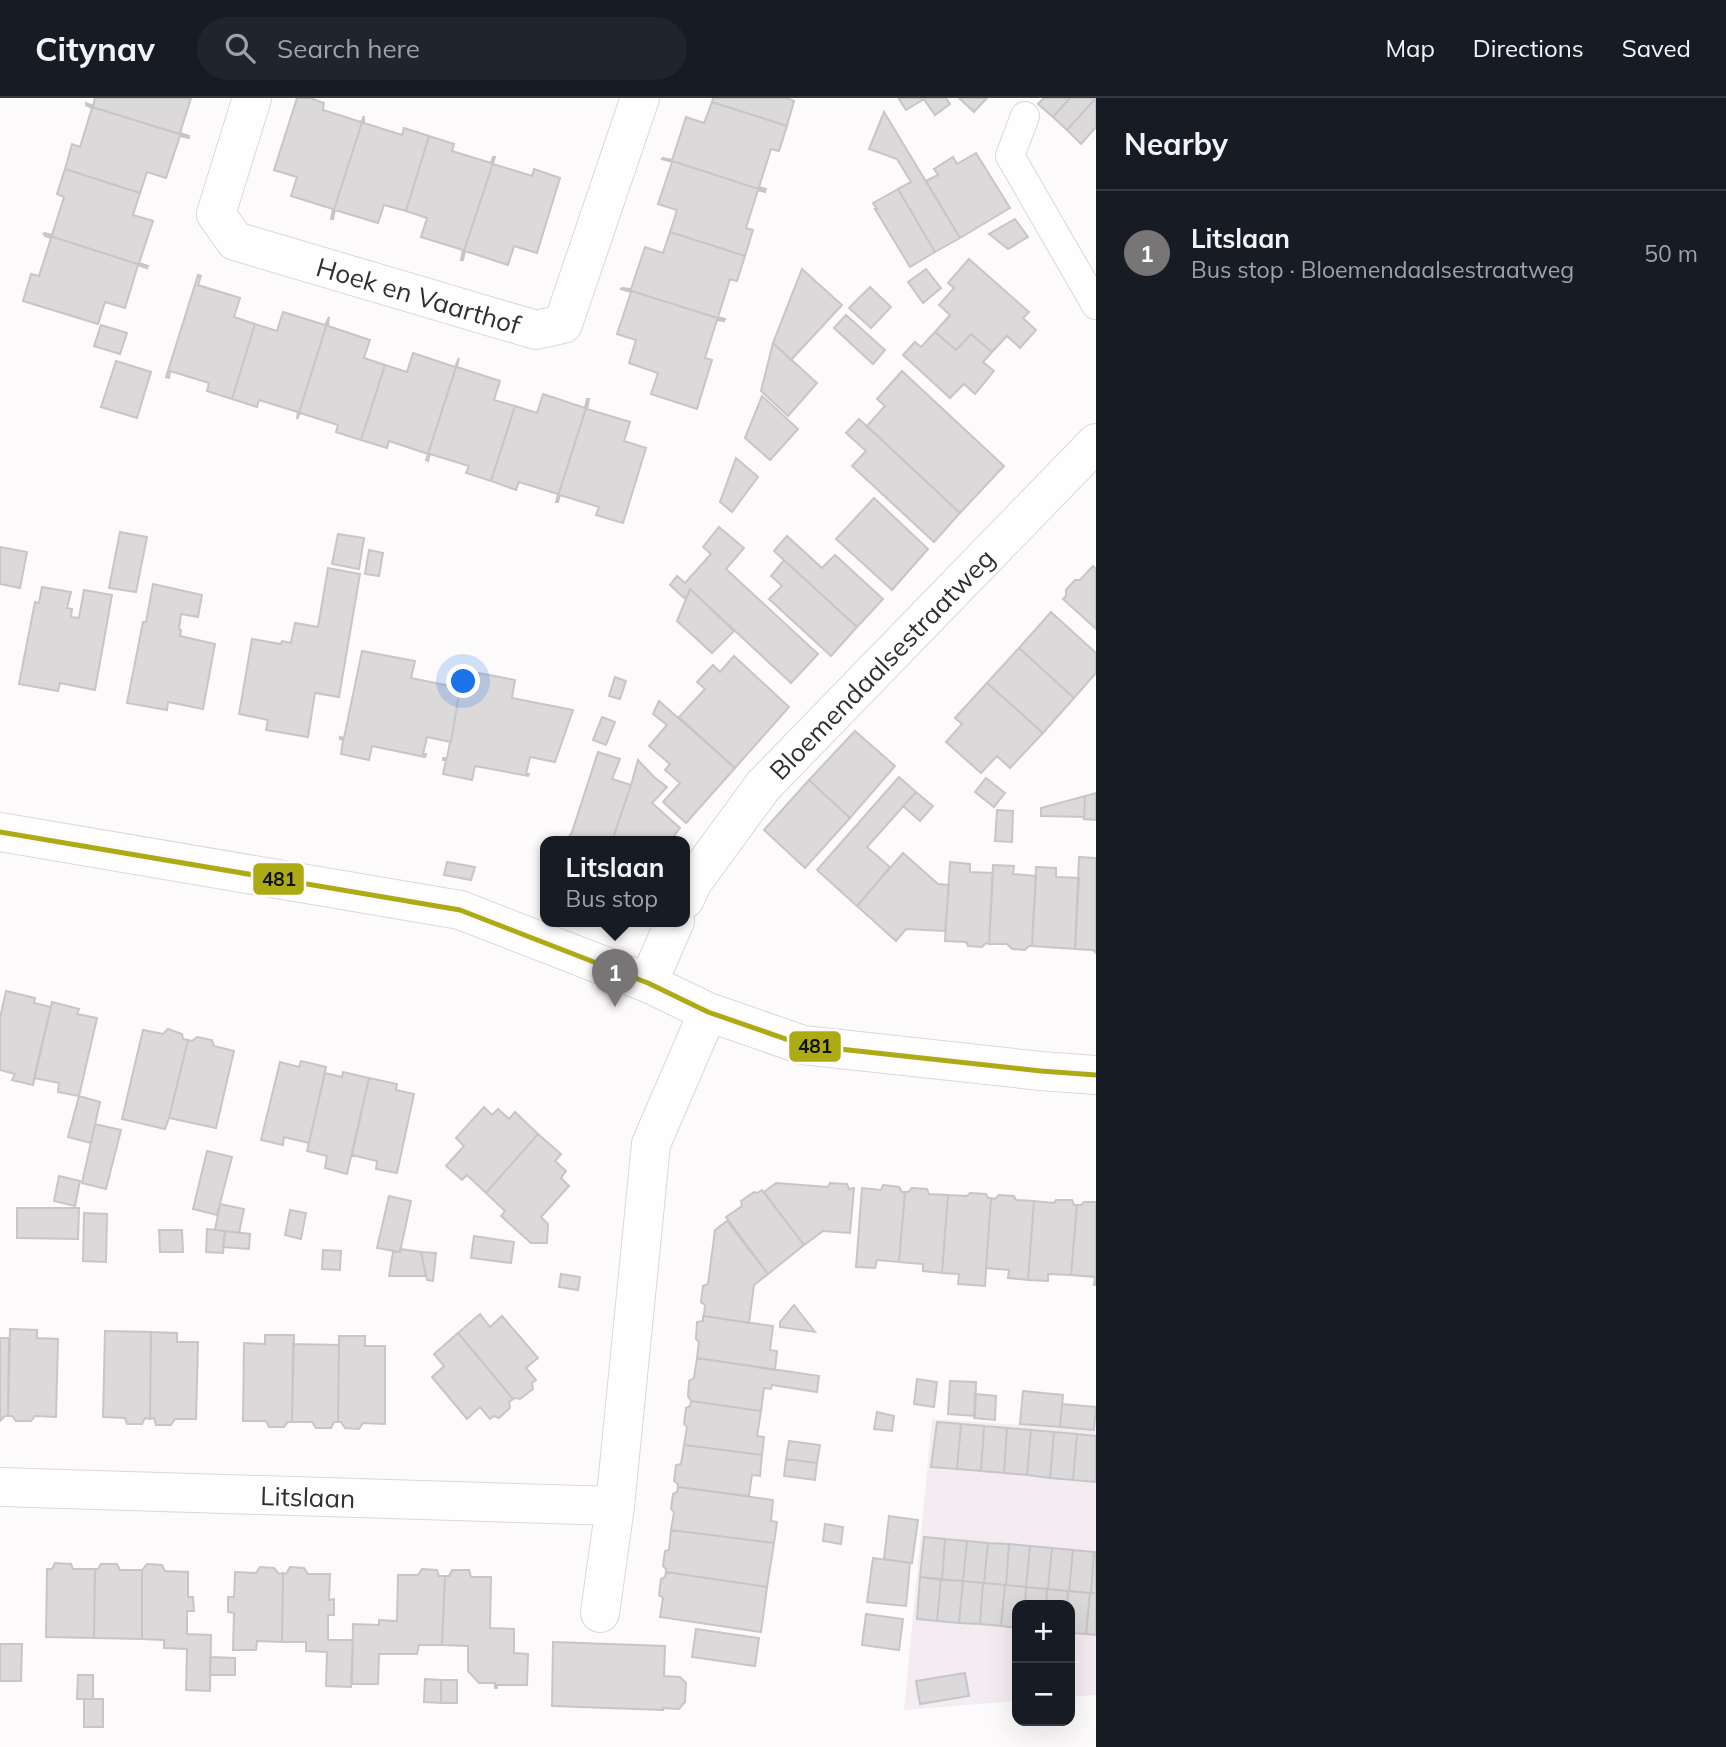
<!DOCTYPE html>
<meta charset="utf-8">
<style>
body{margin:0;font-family:Mulish,sans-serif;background:#20242c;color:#f1f3f6}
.controls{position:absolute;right:21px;bottom:21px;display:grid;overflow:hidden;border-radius:14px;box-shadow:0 7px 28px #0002}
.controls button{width:63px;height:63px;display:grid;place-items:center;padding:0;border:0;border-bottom:2px solid #363941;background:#171b24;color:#f1f3f6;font:35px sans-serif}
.you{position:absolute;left:464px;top:584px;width:24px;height:24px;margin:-18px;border:5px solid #fff;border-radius:50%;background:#1a73e8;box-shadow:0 0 0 10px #1a73e833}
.badge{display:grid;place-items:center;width:46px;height:46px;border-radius:50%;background:#787577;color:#fff;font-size:23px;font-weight:700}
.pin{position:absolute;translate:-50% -58px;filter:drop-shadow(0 2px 4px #0008)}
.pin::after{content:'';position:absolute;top:37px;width:24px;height:21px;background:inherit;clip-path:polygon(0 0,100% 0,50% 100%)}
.popup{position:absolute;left:540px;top:738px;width:150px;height:91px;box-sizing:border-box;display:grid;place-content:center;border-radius:14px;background:#171b24;filter:drop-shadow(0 2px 5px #0005);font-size:23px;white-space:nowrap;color:#9ea1a6}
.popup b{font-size:26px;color:#f1f3f6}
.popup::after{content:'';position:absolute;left:50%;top:100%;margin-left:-14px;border:14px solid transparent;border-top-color:#171b24}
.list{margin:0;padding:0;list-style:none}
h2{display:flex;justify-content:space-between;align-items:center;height:91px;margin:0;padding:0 28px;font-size:30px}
h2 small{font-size:23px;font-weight:400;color:#9ea1a6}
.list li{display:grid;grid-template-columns:46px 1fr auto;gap:21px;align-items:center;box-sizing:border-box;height:126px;padding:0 28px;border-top:2px solid #363941}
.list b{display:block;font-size:26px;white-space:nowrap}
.list p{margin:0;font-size:23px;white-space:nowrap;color:#9ea1a6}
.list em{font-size:23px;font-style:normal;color:#9ea1a6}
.icon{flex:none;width:38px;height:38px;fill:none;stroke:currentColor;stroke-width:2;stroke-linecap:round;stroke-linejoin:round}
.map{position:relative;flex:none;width:1096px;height:1649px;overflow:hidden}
header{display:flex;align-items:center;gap:42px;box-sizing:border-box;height:98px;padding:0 35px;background:#171b24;border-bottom:2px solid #363941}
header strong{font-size:33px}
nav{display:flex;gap:38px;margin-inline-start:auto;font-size:24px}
.search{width:490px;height:63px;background:#20242c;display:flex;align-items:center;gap:18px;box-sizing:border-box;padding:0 24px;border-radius:38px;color:#9ea1a6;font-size:26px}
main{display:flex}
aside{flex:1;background:#171b24}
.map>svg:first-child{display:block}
.built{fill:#f4ecf2}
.building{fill:#dbd9da;stroke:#c7c5c6;stroke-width:2}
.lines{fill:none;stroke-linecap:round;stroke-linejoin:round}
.service-casing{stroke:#dad8da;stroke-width:30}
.minor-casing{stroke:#dad8da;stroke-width:40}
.tertiary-casing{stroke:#dad8da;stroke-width:40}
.service{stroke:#fffeff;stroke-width:28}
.minor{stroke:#fffeff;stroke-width:38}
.tertiary{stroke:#fffeff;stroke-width:38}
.bus-1-casing{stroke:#fef9fd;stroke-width:10}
.bus-1{stroke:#acab13;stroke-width:5}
.labels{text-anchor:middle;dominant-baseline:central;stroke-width:5;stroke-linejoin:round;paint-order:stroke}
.street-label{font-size:26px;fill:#302e2f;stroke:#fef9fd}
.line-badge{stroke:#fef9fd;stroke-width:2.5}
.pale-badge-label{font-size:19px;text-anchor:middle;font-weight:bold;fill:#111}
</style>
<header>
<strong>Citynav</strong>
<div class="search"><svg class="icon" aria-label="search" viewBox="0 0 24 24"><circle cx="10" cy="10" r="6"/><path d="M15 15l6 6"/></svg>Search here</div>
<nav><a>Map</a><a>Directions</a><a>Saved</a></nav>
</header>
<main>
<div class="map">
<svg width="1096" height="1649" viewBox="0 0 1096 1649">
<rect width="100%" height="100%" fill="#fdfafc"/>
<path class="built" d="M932,1321L1096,1332V1597L1070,1599V1507H1017V1603L904,1612Z"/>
<path class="building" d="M95,0H191L180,35L189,38V39L86,7V5L93,8Z
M297,0H310L324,5L323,12L361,24L364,18L331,121L333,111L291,98L297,79L274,72Z
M713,0H787L794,3L787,28L712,4Z
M900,0H923L924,1L906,12L899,1Z
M923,0H946L950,6L935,17Z
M959,0H987L974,14Z
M1044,0H1070L1053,19L1038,6Z
M1070,0H1096L1067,32L1053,19Z
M1096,0V29L1081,46L1067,32Z
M712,4L787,28L779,53L771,51L759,89L766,91L765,93L663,60L672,62L686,19L704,25Z
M86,7L189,39V40L180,38L166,80L147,74L140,95L65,71L72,46L80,49L92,10Z
M884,14L960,140L935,154L898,91L911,84L897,61L869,51Z
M364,18V25L402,37L404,30L429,38L406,113L384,107L378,125L335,112L333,121H331Z
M429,38L454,46L452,53L491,65L493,59H495L461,162L463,152L421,139L427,120L406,113Z
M976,55L1010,110L960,140L926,83L938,77L934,71L953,59L957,66Z
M495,59L493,66L532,78L534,71L560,80L537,155L514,148L508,167L465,153L463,162H461Z
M663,60L765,93V94L758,92L746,130L753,132L745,158L670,134L677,112L658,106L672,64L662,61Z
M65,71L140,95L133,117L153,123L139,165L148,168L147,169L44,136L45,135L52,137L64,99L57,96Z
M898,91L935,154L910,169L875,111H877L873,105Z
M1015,121L1028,139L1008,151L989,136Z
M670,134L745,158L737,183L730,181L718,219L725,221L724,222L622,190L631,191L645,149L663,155Z
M44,136L147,169V170L138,167L125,210L105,204L98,226L23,203L31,176L39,178L51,140L45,138Z
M969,161L1029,214L1023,220L1036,232L1020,250L1007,238L992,254L971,236L956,252L935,234L950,217L939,207L954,190L948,185Z
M802,171L842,207L791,262L773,245Z
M926,171L941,190L923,205L908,184Z
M198,177L201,178L198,187L240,200L234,219L255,226L232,301L207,293L209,285L170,273L169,280L166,279Z
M870,189L891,209L871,230L849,210Z
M622,190L724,222V223L717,222L705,260L712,262L697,311L651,296L658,275L629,265L636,242L617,236L631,194L621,191Z
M283,214L325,227L329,219L297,321L298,314L259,302L257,309L232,301L255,226L277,233Z
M846,217L885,252L873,266L834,230Z
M329,219L328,228L370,242L364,260L385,267L361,342L336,334L338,327L300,315L297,321Z
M101,227L127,235L120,256L94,248Z
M935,234L956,252L971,236L992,254L983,264L994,273L975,296L964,286L950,300L903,257L915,244L921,249Z
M773,245L817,285L788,318L761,293Z
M413,255L455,269L459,260L426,362L428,356L389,343L387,350L361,342L385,267L407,274Z
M459,260L457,269L500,283L494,302L515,308L491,383L466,375L469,368L430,356L428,363L426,362Z
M116,263L151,274L137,320L101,309Z
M902,273L1004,368L960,415L867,328L885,308L877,301Z
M543,296L585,310L587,301H589L556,404L558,396L519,384L516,392L491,383L515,308L537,315Z
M762,298L798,331L770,362L745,340Z
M589,301L587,311L630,324L624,343L646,350L623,425L596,417L599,409L560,397L558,404H556Z
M859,321L960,415L934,444L852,368L866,353L846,335Z
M736,360L758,379L732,414L720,404Z
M874,400L928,451L892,492L836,441Z
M719,429L744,450L726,471L818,556L791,585L690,491L688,497L684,500L670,487L677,478L685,485L711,456L703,449Z
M120,434L147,439L136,494L109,490Z
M338,436L364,440L359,471L332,466Z
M787,438L822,470L835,457L883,501L857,529L774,453Z
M0,449L27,454L20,490L0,486Z
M369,452L383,455L379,478L365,476Z
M784,462L857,529L831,558L769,501L782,488L771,478Z
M1093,468L1096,471V531L1063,501L1066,498V492L1075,482H1080Z
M328,470L360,476L339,599L315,595L308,639L266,632L268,622L239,616L252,541L281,546L282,543L291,545L295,525L318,529Z
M153,486L202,497L198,519L181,516L179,531L181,532L180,538L215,546L203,611L168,604L167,612L127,605L143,524H146Z
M42,489L71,494L67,510L72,511L71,519L79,520L84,492L112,497L95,592L60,585L58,593L19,586L35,504L39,505Z
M690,491L734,533L712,555L677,523Z
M1051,514L1096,555V575L1074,600L1019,550Z
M1019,550L1074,600L1043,635L987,585Z
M362,553L415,563L411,580L460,590L451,644L427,639L423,656H426L425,659L372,648L369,662L341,656L343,642L340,641V639L344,640Z
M734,558L789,609L735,670L679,619L705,591L697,584L713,567L720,574Z
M463,572L515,582L512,600L573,612L555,664L530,659L526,676H529L528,678L475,668L472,682L443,676L446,662H443V660H447L450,644H451Z
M615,579L626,583L620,601L609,598Z
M987,585L1043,635L1010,670L997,658L981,675L946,644L962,626L955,620Z
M659,603L735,670L686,725L663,704L680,685L665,672L670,666L649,648L667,627L653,616Z
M602,619L615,624L606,647L593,642Z
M855,633L895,668L850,720L809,682Z
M598,654L620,661L612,681L631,687L612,743H575L569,739L572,734Z
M638,662L654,679L667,689L652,705L680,730L670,743H612L631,687Z
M899,679L916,694L867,749L890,769L857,808L817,772Z
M986,680L1005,695L994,709L975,694Z
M809,682L850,720L805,770L764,732Z
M916,694L933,708L920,723L903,708Z
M1096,695V722L1084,721L1085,698Z
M1085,698L1084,719L1041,718V710Z
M997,712L1013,713L1012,744L995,743Z
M903,755L938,786L949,787L945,833L906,831L896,843L857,808Z
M1079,759L1096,760V855L1093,852L1075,851Z
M447,764L475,769L471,782L444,777Z
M950,764L970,766V774L993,775L989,846L986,845L982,849L968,848L966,844L945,843Z
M993,767L1014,768L1013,776L1036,778L1032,848H1029L1025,852L1012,851L1007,846H989Z
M1036,769L1056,770V779L1079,780L1075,851L1032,848Z
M6,893L35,900L34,905L51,909L33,987L12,982L15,976L0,972V920Z
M52,904L79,911L77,916L97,920L79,998L58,994L59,985L34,980Z
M168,931L182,936L183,941L188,942L169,1020L165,1031L122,1021L143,932L163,936Z
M197,939L212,942L214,948L234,953L216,1030L169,1020L188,942L192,943Z
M301,963L326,969L309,1045L284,1039L283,1047L261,1042L280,964L299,969Z
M343,974L369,980L347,1076L325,1070L327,1058L307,1053L325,975L342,979Z
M369,980L397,986L396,992L414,996L397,1075L376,1071L377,1063L352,1057Z
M79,998L100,1004L91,1045L68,1039Z
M484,1009L492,1017L498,1011L509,1021L515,1014L538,1036L486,1095L467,1077L462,1082L446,1068L464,1048L456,1040Z
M95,1026L121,1032L106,1091L82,1085Z
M538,1036L561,1056L555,1063L566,1073L561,1080L569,1088L541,1119L548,1126L547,1145H531L501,1118L505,1113L486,1095Z
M207,1053L232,1059L217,1117L193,1111Z
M59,1078L80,1083L75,1108L54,1103Z
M776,1085L828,1089L830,1085L847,1086L849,1091L854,1090L850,1135L823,1133L804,1147L764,1094Z
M883,1087L899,1089L902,1094H905L899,1164L877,1162L875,1170L856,1169L862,1090L881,1092Z
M912,1090L927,1091L929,1096L948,1097L942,1175L923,1173V1166L899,1164L905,1094H908Z
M762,1092L804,1147L768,1176L726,1119L742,1108L741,1103L754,1094L757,1095Z
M970,1095L986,1096L988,1100H991L985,1188L958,1186L959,1176L942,1175L948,1097L967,1098Z
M999,1097L1014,1098L1016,1102L1034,1103L1028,1182L1008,1180L1009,1172L986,1170L991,1100L995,1101Z
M389,1098L411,1103L400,1154L377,1150Z
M1056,1102H1072L1074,1107H1077L1071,1177L1048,1176V1183L1028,1182L1034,1103L1054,1105Z
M1084,1104H1096V1187H1094L1095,1179L1071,1177L1077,1107H1081Z
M220,1106L244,1111L239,1135L215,1132Z
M17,1110H79L78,1141L17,1140Z
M290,1112L306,1115L301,1141L285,1137Z
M84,1115L107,1116L106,1164L83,1163Z
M727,1123L768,1176L754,1187L749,1225L704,1218L705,1207L701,1204L703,1188L708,1186L715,1132Z
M207,1131L225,1133L223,1155L206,1154Z
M159,1132H182L183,1154H160Z
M225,1133L250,1136L249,1151L223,1149Z
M474,1138L514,1144L511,1165L471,1160Z
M400,1151L421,1154L426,1178H389L393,1154H400Z
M323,1152L341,1153L340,1172L322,1171Z
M421,1154L436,1155L433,1183L427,1182Z
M561,1176L580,1179L578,1192L559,1189Z
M794,1207L815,1234L780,1229V1224Z
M480,1216L490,1229L502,1218L538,1260L526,1270L536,1282L532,1285L533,1291L520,1301L515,1300L513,1301L458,1235Z
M703,1218L773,1228L770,1252L777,1253L775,1272L697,1260L699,1244L696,1241L697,1224L703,1223Z
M10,1231L37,1232V1240L58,1241L56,1319L35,1318L31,1323H16L12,1318H8Z
M105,1233L151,1234L150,1321L145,1320L142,1326H127L125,1320L103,1319Z
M151,1234L177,1235V1244H198L196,1321H175L171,1327H156L154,1320L150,1321Z
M458,1235L513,1301L509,1304L510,1310L499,1320L494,1318L490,1321L480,1309L467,1321L432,1279L444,1268L434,1256Z
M265,1237H294L292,1324H288L284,1329H269L266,1323H243L244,1245L265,1246Z
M339,1238H365V1248H385V1326L363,1325L359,1331L345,1330L341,1324H338Z
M0,1240H9L8,1318H5L0,1323Z
M293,1246L339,1247L338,1324H334L331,1330H316L312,1324H292Z
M697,1260L819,1278L817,1294L772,1287L771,1291L764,1290L761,1313L691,1303L688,1298L689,1283L694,1280Z
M917,1281L937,1284L934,1309L914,1306Z
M950,1283L976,1284L975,1318L948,1316Z
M1023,1293L1063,1297L1060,1329L1020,1326Z
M975,1296L996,1298L995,1322L974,1320Z
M691,1303L761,1313L757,1338L764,1339L762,1357L684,1347L687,1329L684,1326L686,1310L690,1308Z
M1062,1306L1096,1309L1094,1332L1060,1329Z
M877,1314L894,1318L892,1333L874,1331Z
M937,1324L961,1326L957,1371L931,1369Z
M961,1326L984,1328L981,1373L957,1371Z
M984,1328L1007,1330L1004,1375L981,1373Z
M1007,1330L1031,1332L1027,1377L1004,1375Z
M1031,1332L1054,1334L1050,1380L1027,1377Z
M1054,1334L1077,1336L1073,1382L1050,1380Z
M1077,1336L1096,1338V1384L1073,1382Z
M789,1343L820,1347L817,1365L786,1361Z
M684,1347L762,1357L760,1378L752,1377L749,1398L678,1389V1386L674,1383L676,1367L681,1366Z
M786,1361L817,1365L815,1382L784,1378Z
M678,1389L773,1402L771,1423L777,1424L774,1445L671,1432L674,1414L671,1411L673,1396L677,1394Z
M889,1418L918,1422L912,1465L884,1461Z
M825,1426L843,1429L841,1446L823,1443Z
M671,1432L774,1445L767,1489L666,1474V1471L663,1468L665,1453L669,1452Z
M924,1439L945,1441L942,1482L920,1479Z
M945,1441L967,1443L963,1483L942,1482Z
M967,1443L988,1445L984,1485L963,1483Z
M988,1445L1009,1446L1006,1487L984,1485Z
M1009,1446L1030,1448L1026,1489L1006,1487Z
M1030,1448L1052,1450L1048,1491L1026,1489Z
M1052,1450L1073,1452L1069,1493L1048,1491Z
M1073,1452L1094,1454L1091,1495L1069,1493Z
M1094,1454H1096V1495H1091Z
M873,1460L910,1465L906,1508L867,1504Z
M55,1465L71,1466L73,1471H95L94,1540L46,1539L47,1471H52Z
M101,1466H117L120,1472H142V1541L94,1540L95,1471H98Z
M147,1466L162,1467L165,1473L188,1474V1499H193L194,1513H187V1536L211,1537L210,1593L186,1592L187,1551L164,1550V1542L142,1541V1472Z
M260,1469L274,1470L279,1476L283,1475L282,1544L257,1543L256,1552H233L234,1515L228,1514V1499H234L235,1474L256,1475Z
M290,1469L304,1470L308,1476H330L329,1502L334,1501V1517H328V1542H353L351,1589L326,1588L327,1554L306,1553V1544H282L283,1475L286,1476Z
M422,1471L437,1472L439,1478H445L442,1547H419L417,1556H379L378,1586H352L353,1526L379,1527V1522L397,1523L398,1477H418Z
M452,1472H469L471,1479H491L490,1530L514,1531V1555L528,1556L527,1587H497V1590H495V1585H479L468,1573V1548L442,1547L445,1478H449Z
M666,1474L767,1489L761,1534L660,1519L663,1500L659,1497L661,1481L665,1479Z
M920,1479L941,1481L937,1523L917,1521Z
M941,1481L963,1483L959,1525L937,1523Z
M963,1483L983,1485L980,1526L959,1525Z
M983,1485L1005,1487L1001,1528L980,1526Z
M1005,1487L1026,1489L1025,1507H1017V1530L1001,1528Z
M1026,1489L1047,1491L1046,1507H1025Z
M1047,1491L1068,1493L1067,1507H1046Z
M1068,1493L1090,1495L1086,1536L1070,1535V1507H1067Z
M1090,1495H1096V1537L1086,1536Z
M866,1516L903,1521L899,1552L862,1547Z
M696,1531L759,1540L755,1568L692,1559Z
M553,1544L665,1548L664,1578L680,1579L686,1585L685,1604L679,1611L663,1610V1612L552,1608Z
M0,1546H22L21,1583H0Z
M210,1559L235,1560V1577H210Z
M965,1575L969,1598L920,1606L916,1583Z
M78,1577H93V1601H77Z
M425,1581L441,1582V1605L424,1604Z
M441,1582H457V1605H441Z
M84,1601H103V1629H84Z"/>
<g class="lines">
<defs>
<path id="service" d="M1025,18L1010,58L1096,207"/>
<g id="minor">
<path id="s1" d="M252,0L216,116L235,143L536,232L563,226L640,0"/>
<path id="s2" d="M685,801L692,785L763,688L1096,345"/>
<path d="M648,885L675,823"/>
<path id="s3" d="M0,1389L615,1408"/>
<path d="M600,1515L615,1408L651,1046L708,914"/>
</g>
<path id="tertiary" d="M0,734L460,812L648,885L708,914L803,947L1041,973L1096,977"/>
</defs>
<use href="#service" class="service-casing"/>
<use href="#minor" class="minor-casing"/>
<use href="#tertiary" class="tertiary-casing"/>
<use href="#service" class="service"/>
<use href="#minor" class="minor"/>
<use href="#tertiary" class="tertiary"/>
<defs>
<path id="bus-1" d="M0,734L460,812L648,885L708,914L803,947L1041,973L1096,977"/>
</defs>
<use href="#bus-1" class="bus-1-casing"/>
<use href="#bus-1" class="bus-1"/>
</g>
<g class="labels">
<g class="street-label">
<text stroke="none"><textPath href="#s1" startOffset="346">Hoek en Vaarthof</textPath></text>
<text stroke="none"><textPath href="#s2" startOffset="308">Bloemendaalsestraatweg</textPath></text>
<text stroke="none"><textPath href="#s3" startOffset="308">Litslaan</textPath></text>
</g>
</g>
<g class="line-badge">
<rect x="252" y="764" width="53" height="34" rx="7" fill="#acab13"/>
<rect x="788" y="932" width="54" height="33" rx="7" fill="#acab13"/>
</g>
<g class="pale-badge-label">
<text x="279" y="788">481</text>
<text x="815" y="955">481</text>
</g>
</svg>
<div class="controls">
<button>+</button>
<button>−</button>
</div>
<div class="you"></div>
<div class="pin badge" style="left:615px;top:909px">1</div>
<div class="popup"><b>Litslaan</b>Bus stop</div>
</div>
<aside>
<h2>Nearby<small></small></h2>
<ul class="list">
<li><span class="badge">1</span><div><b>Litslaan</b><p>Bus stop · Bloemendaalsestraatweg</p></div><em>50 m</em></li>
</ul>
</aside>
</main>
